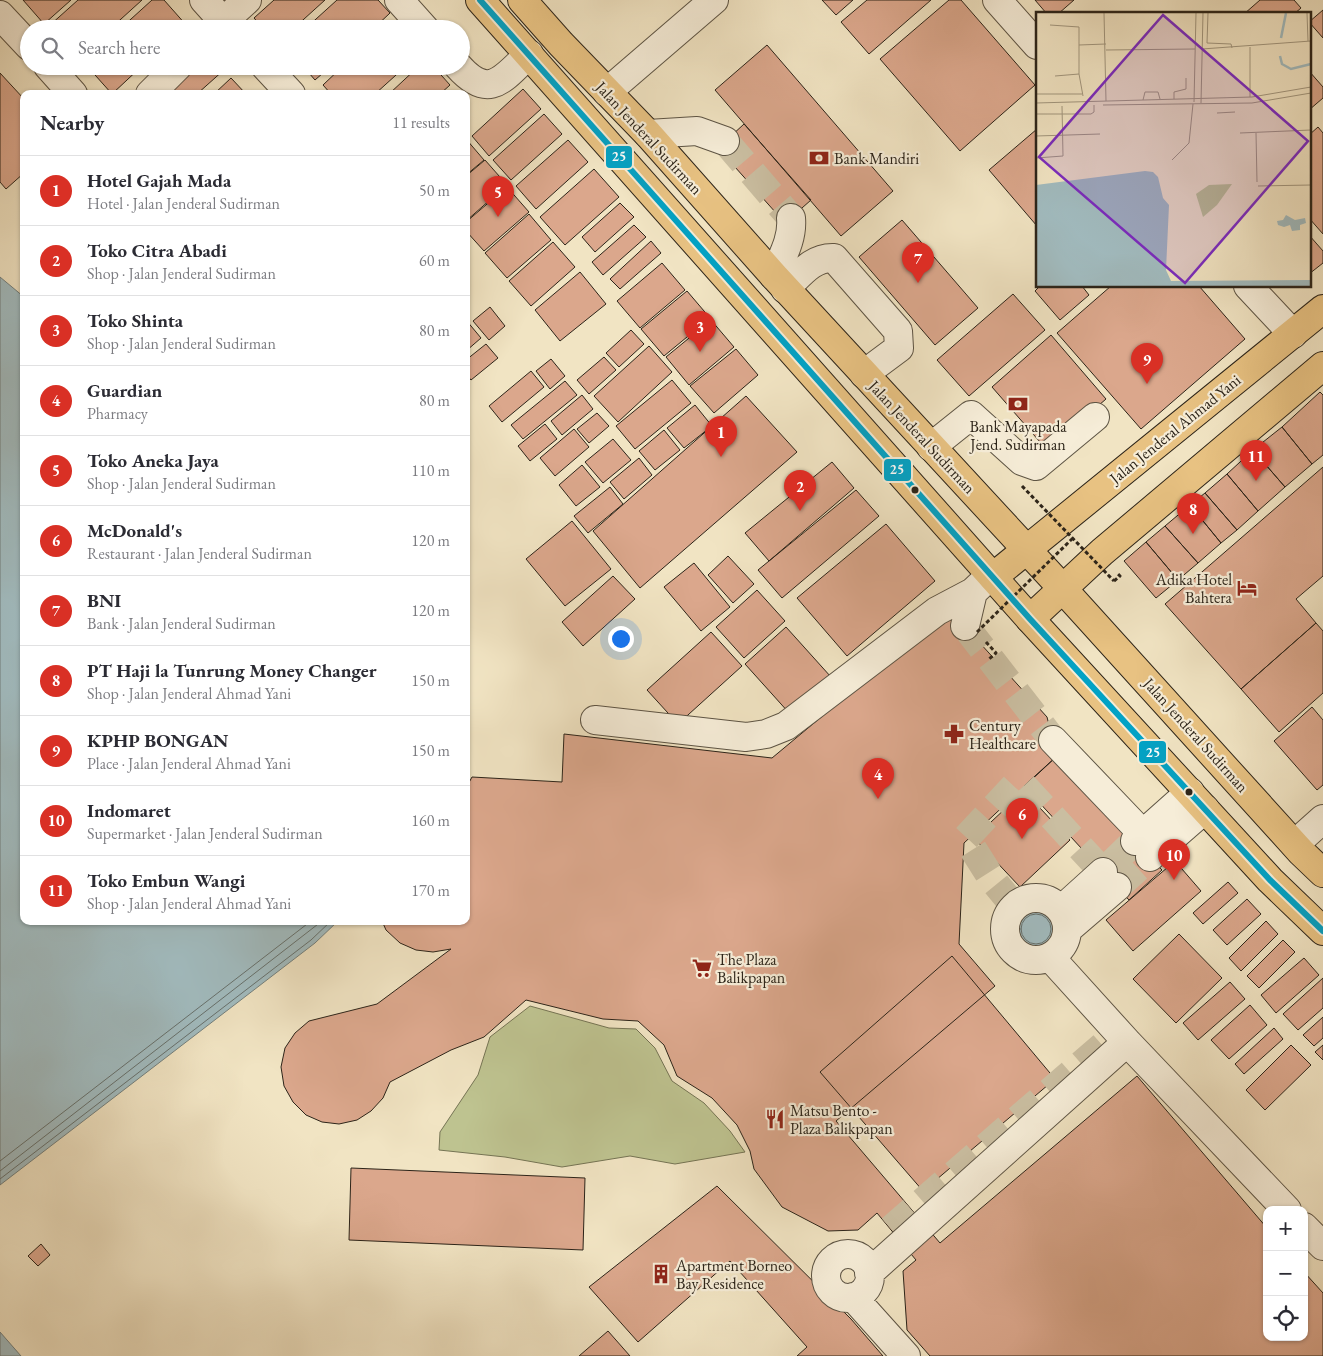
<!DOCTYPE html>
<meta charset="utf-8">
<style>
body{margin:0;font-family:"EB Garamond",serif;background:#f2f2f3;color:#2b2b33}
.controls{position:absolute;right:15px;bottom:15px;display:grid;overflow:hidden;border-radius:10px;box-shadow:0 1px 4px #0004}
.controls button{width:45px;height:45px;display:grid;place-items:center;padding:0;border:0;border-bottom:1px solid #e1e1e2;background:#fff;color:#2b2b33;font:25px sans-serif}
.you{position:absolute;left:620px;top:638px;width:18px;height:18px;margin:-12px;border:4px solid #fff;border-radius:50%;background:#1a73e8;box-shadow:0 0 0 8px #1a73e833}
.badge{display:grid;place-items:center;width:32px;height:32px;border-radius:50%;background:#d93025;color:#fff;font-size:16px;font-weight:700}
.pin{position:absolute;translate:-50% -41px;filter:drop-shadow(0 1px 2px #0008)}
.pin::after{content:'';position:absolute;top:26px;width:18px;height:15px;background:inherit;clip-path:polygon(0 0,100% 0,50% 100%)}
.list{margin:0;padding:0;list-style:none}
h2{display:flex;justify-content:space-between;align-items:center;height:65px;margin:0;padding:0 20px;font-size:21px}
h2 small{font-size:16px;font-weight:400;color:#7c7c81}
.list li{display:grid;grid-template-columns:32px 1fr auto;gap:15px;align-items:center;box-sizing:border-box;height:70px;padding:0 20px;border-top:1px solid #e1e1e2}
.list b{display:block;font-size:19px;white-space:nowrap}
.list p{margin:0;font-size:16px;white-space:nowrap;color:#7c7c81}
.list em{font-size:16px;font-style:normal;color:#7c7c81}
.icon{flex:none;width:28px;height:28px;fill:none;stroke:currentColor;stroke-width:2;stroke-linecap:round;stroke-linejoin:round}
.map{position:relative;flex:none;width:1323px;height:1356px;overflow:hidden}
.search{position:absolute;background:#fff;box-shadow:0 1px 4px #0004;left:20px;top:20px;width:450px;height:55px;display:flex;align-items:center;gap:12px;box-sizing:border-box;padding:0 18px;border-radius:28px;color:#7c7c81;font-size:19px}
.panel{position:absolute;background:#fff;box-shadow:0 1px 4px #0004;left:20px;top:90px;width:450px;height:835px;border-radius:10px}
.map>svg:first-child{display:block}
.green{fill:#bec390;stroke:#757454}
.water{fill:#a1bbbf;stroke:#727f7d}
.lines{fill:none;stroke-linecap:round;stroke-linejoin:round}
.shore{stroke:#66706c;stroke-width:1}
.building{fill:#dba78c;stroke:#2c2419}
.minor-tunnel{stroke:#cabea1;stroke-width:28;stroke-dasharray:28 14;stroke-linecap:butt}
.minor-casing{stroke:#5d5444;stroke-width:30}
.major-casing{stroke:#2c2419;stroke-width:30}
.highway-casing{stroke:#2c2419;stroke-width:30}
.path{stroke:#2c2419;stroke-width:3;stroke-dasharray:4 2.5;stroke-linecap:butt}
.minor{stroke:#f6edd8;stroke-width:28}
.major{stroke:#e8c282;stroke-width:28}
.highway{stroke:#e8c282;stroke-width:28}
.path-bridge{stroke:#2c2419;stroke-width:3;stroke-dasharray:4 2.5;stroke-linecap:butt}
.bus-1-casing{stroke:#f6edd8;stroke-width:10}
.bus-1{stroke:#02a2c5;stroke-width:6}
.bus-dot{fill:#2c2419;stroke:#f6edd8;stroke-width:2}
.labels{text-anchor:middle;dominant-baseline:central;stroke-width:4.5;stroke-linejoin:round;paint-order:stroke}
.street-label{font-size:16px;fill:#2c2419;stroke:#f6edd8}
.poi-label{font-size:16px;fill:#2c2419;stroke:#f6edd8;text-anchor:start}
.inset-river{fill:none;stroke:#a1bbbf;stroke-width:2.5}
.inset-road{fill:none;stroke:#a2977f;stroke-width:1}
.view{fill:#7b2cbf;fill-opacity:0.15;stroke:#7b2cbf;stroke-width:2.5}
.inset-edge{fill:none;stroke:#2c2419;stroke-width:2.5}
.line-badge{stroke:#f6edd8;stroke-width:2}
.badge-label{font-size:14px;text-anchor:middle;font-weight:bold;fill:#fff}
</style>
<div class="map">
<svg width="1323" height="1356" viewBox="0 0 1323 1356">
<rect width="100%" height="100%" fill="#f1e4c3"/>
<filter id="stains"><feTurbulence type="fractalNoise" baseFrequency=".004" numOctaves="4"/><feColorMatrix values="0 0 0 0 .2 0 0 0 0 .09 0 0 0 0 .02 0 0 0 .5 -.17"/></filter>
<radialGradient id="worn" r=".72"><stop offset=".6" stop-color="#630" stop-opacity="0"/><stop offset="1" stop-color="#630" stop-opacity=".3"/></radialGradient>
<path class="green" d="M530,1006L609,1028L636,1029L655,1048L672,1081L704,1103L730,1131L745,1152L675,1164L630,1156L562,1167L505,1157L439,1150L440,1132L478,1075L490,1037Z"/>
<path class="water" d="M0,277L24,297V921H338L315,943L0,1185Z
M1034,902L1050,905L1062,938L1057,946L1041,955C1004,955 997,911 1034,902Z
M0,1332L21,1356H0Z"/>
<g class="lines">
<path class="shore" d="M1021 929a15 15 0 1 1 30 0a15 15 0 1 1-30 0Z
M1037,950C1002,950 1011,895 1046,909
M0,1161L311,921
M0,1171L322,921
M0,1179L311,940L331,921"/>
</g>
<path class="building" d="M23,0H71L44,24Z
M78,0H142L110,29H51L49,26Z
M152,0H164L187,26L184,29H120Z
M274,0H325L293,29H264L254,18Z
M337,0H378L390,13L373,29H305Z
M822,0H853L836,15Z
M867,0H931L869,54L841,22Z
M949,0H961L1035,85L960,151L880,59Z
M1035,0H1074L1058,14H1047Z
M1260,0H1294L1301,8L1294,14H1244Z
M1323,10V38L1309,22Z
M394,21L401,29H385Z
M767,45L893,191L841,236L715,90Z
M87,66H142L112,94Z
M193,66H223L225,69L197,94H165L164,92Z
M303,66H331L315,80Z
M343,66H406L375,94H331L323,85Z
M419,66H433L450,85L440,94H389Z
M1309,71L1323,87V98L1309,110Z
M0,73L24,99V173L6,189L0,182Z
M231,78L246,94H214Z
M523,89L541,109L489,156L472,136Z
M544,114L562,134L511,180L493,160Z
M744,124L811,200L785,223L718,148Z
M1318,127L1323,133V234L1309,218V135Z
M1037,129V226L989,170Z
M466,139L484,160L466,175Z
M568,140L588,162L536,209L516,186Z
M485,160L507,185L466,221V176Z
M594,169L619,197L565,245L540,217Z
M507,187L529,212L484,251L466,231V222Z
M620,203L634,217L595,252L582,237Z
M529,214L551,240L507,278L485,253Z
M902,220L978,308L935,345L859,257Z
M634,225L646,237L603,275L592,262Z
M1309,235L1323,251V263L1309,274Z
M651,241L661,253L620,289L610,279Z
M553,242L575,267L531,306L509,281Z
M662,263L685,290L640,328L617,301Z
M580,272L606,304L560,341L535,310Z
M1040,286H1082L1089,295L1060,320L1035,291Z
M1111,286H1199L1245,339L1141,429L1057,333Z
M687,291L710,318L664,356L641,329Z
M1013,294L1045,330L969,396L937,360Z
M490,307L505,326L489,340L473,321Z
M466,320L481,338L466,351Z
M711,320L734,347L689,385L666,357Z
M631,330L644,344L619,367L606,353Z
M1051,335L1106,399L1047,450L992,387Z
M486,344L498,358L471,380L466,374V360Z
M649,346L672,372L618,422L594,396Z
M736,349L758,375L714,413L690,386Z
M604,357L616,370L589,394L577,380Z
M551,359L565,376L550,389L536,371Z
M531,371L544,387L502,422L489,406Z
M672,380L691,403L635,449L616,426Z
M565,381L577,395L523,439L511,425Z
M1320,392L1323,395V455L1312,464L1282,427Z
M582,395L593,409L562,435L551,421Z
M746,396L797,452L640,588L593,531Z
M695,405L712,426L684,448L667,428Z
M597,413L609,426L589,443L577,429Z
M545,424L557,439L530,461L518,446Z
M1282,427L1312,464L1285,487L1253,450Z
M574,429L589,447L555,476L540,458Z
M664,430L680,450L655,470L639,451Z
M613,439L631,460L603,483L585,462Z
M1253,450L1285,487L1258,511L1227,474Z
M639,458L652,475L624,499L610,482Z
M832,462L854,488L769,561L745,533Z
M582,465L600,487L576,506L559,485Z
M1323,467V576L1296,599L1316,623L1241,689L1165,604Z
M1227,474L1258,511L1237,530L1205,493Z
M610,487L623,504L588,533L574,516Z
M856,490L879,516L782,598L758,570Z
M1205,493L1237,530L1221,543L1190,505Z
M1190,505L1221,543L1198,563L1165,526Z
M572,521L611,569L565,606L526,559Z
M886,524L935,581L847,656L797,598Z
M1165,526L1198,563L1178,580L1146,542Z
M1146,542L1178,580L1156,598L1124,561Z
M728,556L754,584L733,603L708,575Z
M694,563L730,607L701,631L664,587Z
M613,576L635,599L583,646L562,622Z
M757,590L785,621L744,658L716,627Z
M940,599L1047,717L1057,756L964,843L959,944L995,986L836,1121L940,1243L1137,1076L1267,1228V1337H1304V1272L1323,1293V1356H930L907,1330L903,1271L916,1260L877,1213L858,1230L828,1231L782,1207L754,1169L750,1151L737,1125L712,1098L677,1076L664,1045L638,1021L603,1019L526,1000L484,1037L451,1050L390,1082L383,1098L371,1111L357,1120L339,1124L322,1122L306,1115L293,1102L284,1086L281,1067L285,1048L295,1033L309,1021L377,1004L451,949L433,952L416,950L400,943L386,930L382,921H466V788L472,777L562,782L564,734L772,758L897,654Z
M1316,623L1323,631V693L1279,732L1241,689Z
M786,627L831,677L790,714L745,664Z
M711,632L742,666L678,724L647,690Z
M1312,707L1323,720V785L1317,790L1274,741Z
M1057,756L1162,870L1129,900L1024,786Z
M1024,791L1070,840L1020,887L974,838Z
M1175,861L1201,891L1133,951L1106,920Z
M1228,882L1238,893L1203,924L1193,913Z
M1247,899L1261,914L1227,945L1213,930Z
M1266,921L1278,934L1241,971L1229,958Z
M1179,934L1222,978L1176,1023L1133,979Z
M1283,940L1295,952L1259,988L1247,976Z
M952,956L1055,1079L923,1191L820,1072Z
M1304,958L1319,975L1276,1013L1261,995Z
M1323,978V1008L1298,1030L1283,1014Z
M1230,982L1245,999L1198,1040L1183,1023Z
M1250,1005L1267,1025L1229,1059L1211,1040Z
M1323,1017V1038L1314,1046L1303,1035Z
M1274,1028L1283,1039L1244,1074L1235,1064Z
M1291,1045L1311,1065L1265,1110L1246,1090Z
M1323,1045V1060L1315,1052Z
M351,1168L585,1178L583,1250L349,1240Z
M717,1186L851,1319L883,1356H797L807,1347L730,1261L638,1342L589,1287Z
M41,1244L50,1255L38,1266L28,1256Z
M608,1331L630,1356H579Z"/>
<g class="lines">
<path class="minor-tunnel" d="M725,141L791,218
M965,626L1053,740
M1117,887L1150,857
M1014,906L992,879L966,838L1019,781L1103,872L1135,841
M891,1229L1107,1042"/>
<defs>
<path id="minor" d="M204,0L230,29
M399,0L425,29
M997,0L1037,45
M0,15L29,46
M215,29L247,0
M48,66L73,94
M265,66L291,94
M458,66C489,101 503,79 529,54
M607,92L714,0
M150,94L178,66
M648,134L697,131L725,141
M774,276C782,257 793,239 791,218
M1248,286L1293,334
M785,289C800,275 812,257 834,258L898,331L899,348L864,374
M931,447L971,415L1022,461L1036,466L1095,417
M965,626L973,592
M595,720L746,737L766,734L786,726L937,611L973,592L991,575
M1053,740L1140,831L1141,835
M1135,841L1190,792
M1295,844L1323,819
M1150,857L1205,809
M1005 929a31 31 0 1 1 62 0a31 31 0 1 1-62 0Z
M1061,910L1103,872
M1067,930L1117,887
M1050,957L1127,1042L1287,1210
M1304,1227L1323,1246
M826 1276a22 22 0 1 1 44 0a22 22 0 1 1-44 0Z
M869,1273L1127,1042
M853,1297L906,1356"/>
<path id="major" d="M993,577L1323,309
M1030,619L1102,552L1323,366"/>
<path id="highway" d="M480,0L1030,619L1270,880L1323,931
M522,0L561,44L648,134L774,276L1052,577L1301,852L1323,873"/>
</defs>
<use href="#minor" class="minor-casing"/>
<use href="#major" class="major-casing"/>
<use href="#highway" class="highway-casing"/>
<path class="path" d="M1114,581L1120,576L1118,574
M986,642L996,653L989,659"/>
<use href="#minor" class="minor"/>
<use href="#major" class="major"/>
<use href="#highway" class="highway"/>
<path class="path-bridge" d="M1022,486L1114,581
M977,632L1073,538"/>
<defs>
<path id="bus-1" d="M480,0L1030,619L1270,880L1323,931"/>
</defs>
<use href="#bus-1" class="bus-1-casing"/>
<use href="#bus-1" class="bus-1"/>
</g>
<defs>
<symbol id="bank-bare" viewBox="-9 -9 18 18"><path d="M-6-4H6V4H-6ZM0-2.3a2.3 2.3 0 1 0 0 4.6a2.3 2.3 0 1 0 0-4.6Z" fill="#8f2418" stroke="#f6edd8" stroke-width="2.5" paint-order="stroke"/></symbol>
<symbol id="hotel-bare" viewBox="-9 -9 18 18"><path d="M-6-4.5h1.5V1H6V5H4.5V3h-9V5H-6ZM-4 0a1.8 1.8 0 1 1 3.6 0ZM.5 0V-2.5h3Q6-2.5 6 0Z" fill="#8f2418" stroke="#f6edd8" stroke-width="2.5" paint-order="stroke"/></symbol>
<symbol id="pharmacy-bare" viewBox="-9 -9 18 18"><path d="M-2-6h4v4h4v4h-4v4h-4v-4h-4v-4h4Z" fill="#8f2418" stroke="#f6edd8" stroke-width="2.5" paint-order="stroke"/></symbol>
<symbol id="supermarket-bare" viewBox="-9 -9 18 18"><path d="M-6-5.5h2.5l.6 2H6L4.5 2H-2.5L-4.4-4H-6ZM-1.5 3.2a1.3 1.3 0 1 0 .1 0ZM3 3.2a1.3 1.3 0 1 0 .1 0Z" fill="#8f2418" stroke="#f6edd8" stroke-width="2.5" paint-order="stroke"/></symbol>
<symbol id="restaurant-bare" viewBox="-9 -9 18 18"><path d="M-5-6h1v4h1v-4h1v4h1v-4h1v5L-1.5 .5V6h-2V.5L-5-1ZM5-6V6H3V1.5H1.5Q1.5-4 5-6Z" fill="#8f2418" stroke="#f6edd8" stroke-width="2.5" paint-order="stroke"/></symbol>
<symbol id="building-bare" viewBox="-9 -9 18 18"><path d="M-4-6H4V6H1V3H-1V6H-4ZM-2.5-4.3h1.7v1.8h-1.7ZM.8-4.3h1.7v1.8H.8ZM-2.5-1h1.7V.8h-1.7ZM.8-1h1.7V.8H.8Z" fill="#8f2418" stroke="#f6edd8" stroke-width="2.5" paint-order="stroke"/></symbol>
</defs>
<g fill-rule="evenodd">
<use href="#bank-bare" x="805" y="144" width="28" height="28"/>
<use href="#bank-bare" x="1004" y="390" width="28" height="28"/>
<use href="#hotel-bare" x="1233" y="574" width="28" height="28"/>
<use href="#pharmacy-bare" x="940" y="720" width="28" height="28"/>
<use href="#supermarket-bare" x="688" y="954" width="28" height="28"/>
<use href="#restaurant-bare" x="761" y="1105" width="28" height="28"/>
<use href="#building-bare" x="647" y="1260" width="28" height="28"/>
</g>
<g class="bus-dot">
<circle cx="915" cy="490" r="4.5"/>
<circle cx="1189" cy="792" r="4.5"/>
</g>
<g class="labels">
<g class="street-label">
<text transform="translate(649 138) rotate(47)">Jalan Jenderal Sudirman</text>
<text transform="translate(1175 429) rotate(-39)">Jalan Jenderal Ahmad Yani</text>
<text transform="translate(922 437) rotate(47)">Jalan Jenderal Sudirman</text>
<text transform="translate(1196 735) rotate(48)">Jalan Jenderal Sudirman</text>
</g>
<g class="poi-label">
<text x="834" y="158">Bank Mandiri</text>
<text x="1018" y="426" text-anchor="middle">Bank Mayapada<tspan x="1018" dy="18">Jend. Sudirman</tspan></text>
<text x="1232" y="579" text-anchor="end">Adika Hotel<tspan x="1232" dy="18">Bahtera</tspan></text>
<text x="969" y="725">Century<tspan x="969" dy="18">Healthcare</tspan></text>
<text x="717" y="959">The Plaza<tspan x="717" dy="18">Balikpapan</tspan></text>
<text x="790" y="1110">Matsu Bento -<tspan x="790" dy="18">Plaza Balikpapan</tspan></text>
<text x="676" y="1265">Apartment Borneo<tspan x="676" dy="18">Bay Residence</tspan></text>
</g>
</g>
<g transform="translate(1036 12)">
<rect width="275" height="275" fill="#f1e4c3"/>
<path d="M196,172L181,193L167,205L160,182L173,173Z" fill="#bec390"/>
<path d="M109,159L117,160L122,165L127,186L133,193L130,258L135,269L275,268V274H0V173ZM250,203L259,208L269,206L270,211L264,213V218L256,219L254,213L248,215L242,213L241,209L247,208Z" fill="#a1bbbf"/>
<path class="inset-river" d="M245,26L250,1M244,44L246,52L255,57L275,52"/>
<path class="inset-road" d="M68,1L70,89M172,1L171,31L195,32L196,36M271,1L272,29M14,13L43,15V62L19,64M43,33L70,32M214,35V85M166,37L275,29M70,38L159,37M43,62L47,84M0,82H46M138,87V80L150,77V66M107,88L109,80H122L124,87M158,90L160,1M0,91L216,85L275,75M165,91L167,1M67,93L216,91L275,81M181,101L199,100M0,102H55L58,100V93M204,121L275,118M220,121L221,170M0,124L64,122M0,146L27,144L26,94M136,148L153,131L157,92M222,174L275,173"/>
<path class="view" d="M127,3L272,129L149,271L3,145Z"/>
<rect width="275" height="275" class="inset-edge"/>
</g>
<g class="line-badge">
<rect x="605" y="145" width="28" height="24" rx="5" fill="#02a2c5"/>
<rect x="883" y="458" width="29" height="24" rx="5" fill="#02a2c5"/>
<rect x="1138" y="740" width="29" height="24" rx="5" fill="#02a2c5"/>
</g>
<g class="badge-label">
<text x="619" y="161">25</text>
<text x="897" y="474">25</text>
<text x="1153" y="757">25</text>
</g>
<rect width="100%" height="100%" filter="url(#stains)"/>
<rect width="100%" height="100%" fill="url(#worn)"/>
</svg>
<div class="controls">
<button>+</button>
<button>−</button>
<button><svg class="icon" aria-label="locate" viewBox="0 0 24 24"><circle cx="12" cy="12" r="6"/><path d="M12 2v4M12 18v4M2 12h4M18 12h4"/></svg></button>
</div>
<div class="you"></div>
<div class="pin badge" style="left:721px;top:457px">1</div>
<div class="pin badge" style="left:800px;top:511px">2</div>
<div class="pin badge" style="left:700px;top:352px">3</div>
<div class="pin badge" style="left:878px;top:799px">4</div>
<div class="pin badge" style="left:498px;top:217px">5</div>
<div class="pin badge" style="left:1022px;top:839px">6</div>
<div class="pin badge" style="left:918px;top:283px">7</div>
<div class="pin badge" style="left:1193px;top:534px">8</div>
<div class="pin badge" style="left:1147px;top:384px">9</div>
<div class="pin badge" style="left:1174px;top:880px">10</div>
<div class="pin badge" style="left:1256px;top:481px">11</div>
<div class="search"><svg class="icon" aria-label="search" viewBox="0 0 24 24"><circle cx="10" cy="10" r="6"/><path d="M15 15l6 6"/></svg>Search here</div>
<section class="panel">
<h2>Nearby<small>11 results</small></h2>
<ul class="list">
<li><span class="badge">1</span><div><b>Hotel Gajah Mada</b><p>Hotel · Jalan Jenderal Sudirman</p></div><em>50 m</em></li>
<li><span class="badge">2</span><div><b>Toko Citra Abadi</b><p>Shop · Jalan Jenderal Sudirman</p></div><em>60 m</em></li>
<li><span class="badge">3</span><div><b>Toko Shinta</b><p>Shop · Jalan Jenderal Sudirman</p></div><em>80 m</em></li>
<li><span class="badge">4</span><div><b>Guardian</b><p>Pharmacy</p></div><em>80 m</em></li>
<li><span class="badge">5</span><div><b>Toko Aneka Jaya</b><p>Shop · Jalan Jenderal Sudirman</p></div><em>110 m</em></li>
<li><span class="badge">6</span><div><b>McDonald's</b><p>Restaurant · Jalan Jenderal Sudirman</p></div><em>120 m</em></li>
<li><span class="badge">7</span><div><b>BNI</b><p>Bank · Jalan Jenderal Sudirman</p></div><em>120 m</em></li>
<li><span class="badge">8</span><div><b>PT Haji la Tunrung Money Changer</b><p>Shop · Jalan Jenderal Ahmad Yani</p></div><em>150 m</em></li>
<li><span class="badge">9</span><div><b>KPHP BONGAN</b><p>Place · Jalan Jenderal Ahmad Yani</p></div><em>150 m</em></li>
<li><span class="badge">10</span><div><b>Indomaret</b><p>Supermarket · Jalan Jenderal Sudirman</p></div><em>160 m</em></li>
<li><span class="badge">11</span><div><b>Toko Embun Wangi</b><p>Shop · Jalan Jenderal Ahmad Yani</p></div><em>170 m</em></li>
</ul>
</section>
</div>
